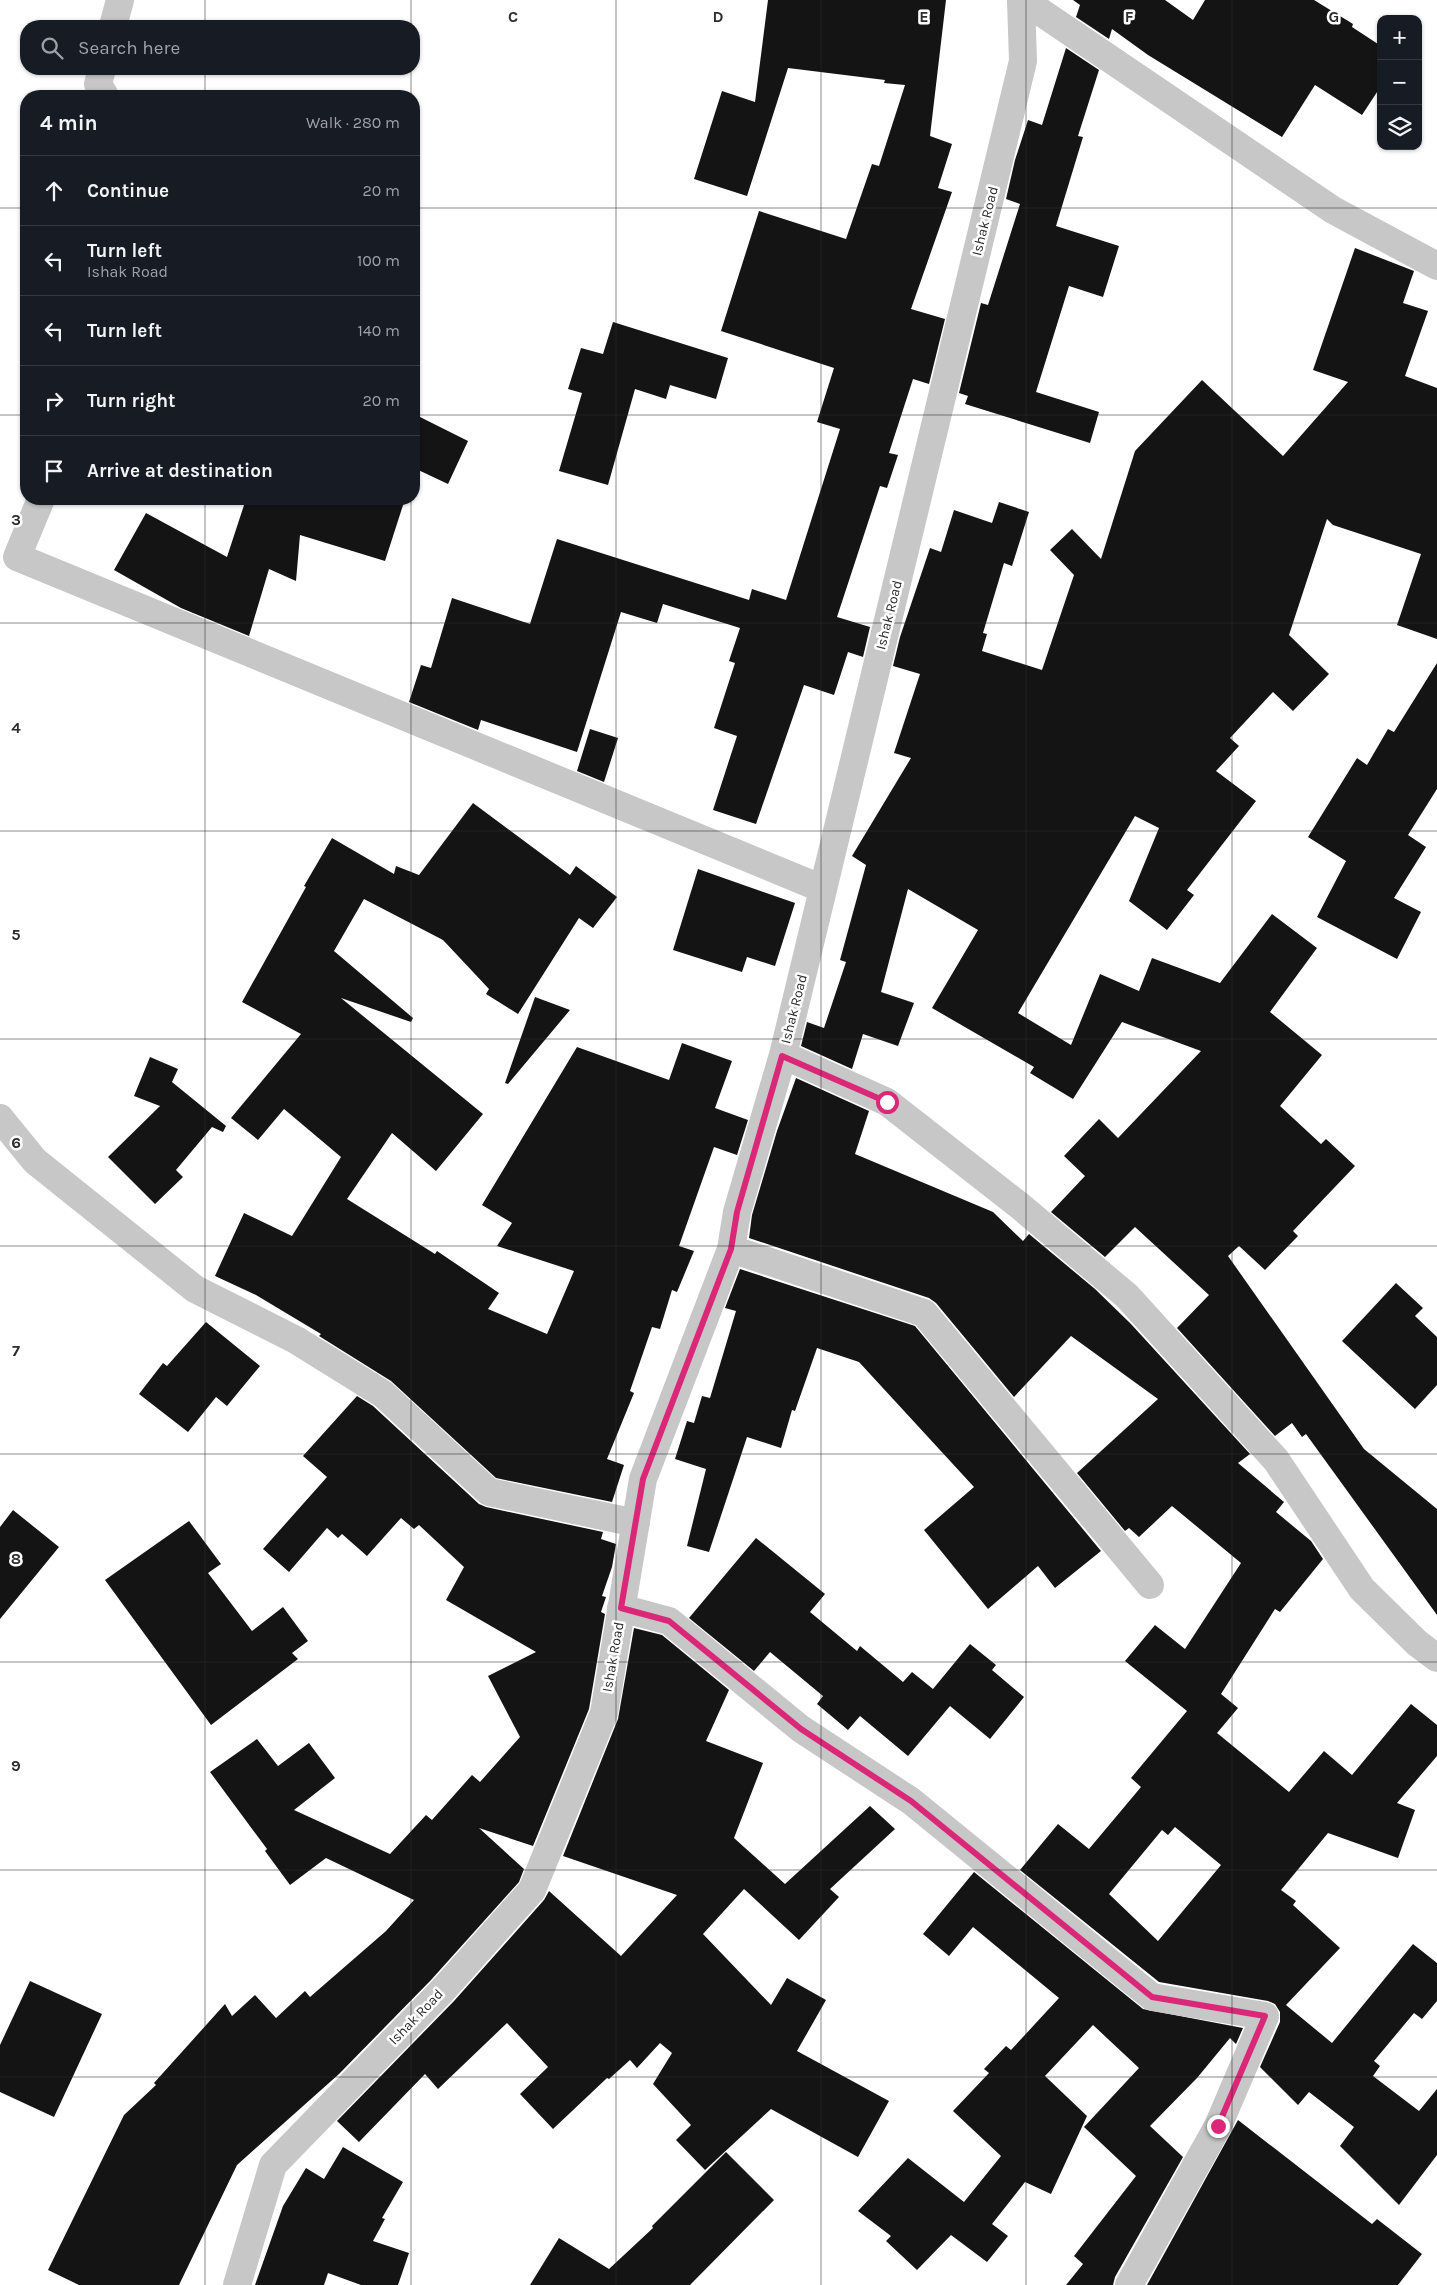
<!DOCTYPE html>
<meta charset="utf-8">
<style>
body{margin:0;font-family:Karla,sans-serif;background:#20242c;color:#f1f3f6}
.controls{position:absolute;right:15px;top:15px;display:grid;overflow:hidden;border-radius:10px;box-shadow:0 1px 4px #0004}
.controls button{width:45px;height:45px;display:grid;place-items:center;padding:0;border:0;border-bottom:1px solid #363941;background:#171b24;color:#f1f3f6;font:25px sans-serif}
.stop{position:absolute;width:15px;height:15px;margin:-11px;border:4px solid #db2777;border-radius:50%;background:#fff}
.stop.end{background:#db2777;border-color:#fff;box-shadow:0 1px 5px #0008}
.list{margin:0;padding:0;list-style:none}
h2{display:flex;justify-content:space-between;align-items:center;height:65px;margin:0;padding:0 20px;font-size:21px}
h2 small{font-size:16px;font-weight:400;color:#9ea1a6}
.list li{display:grid;grid-template-columns:32px 1fr auto;gap:15px;align-items:center;box-sizing:border-box;height:70px;padding:0 20px;border-top:1px solid #363941}
.list b{display:block;font-size:19px;white-space:nowrap}
.list p{margin:0;font-size:16px;white-space:nowrap;color:#9ea1a6}
.list em{font-size:16px;font-style:normal;color:#9ea1a6}
.icon{flex:none;width:28px;height:28px;fill:none;stroke:currentColor;stroke-width:2;stroke-linecap:round;stroke-linejoin:round}
.map{position:relative;flex:none;width:1437px;height:2285px;overflow:hidden}
.search{position:absolute;background:#171b24;box-shadow:0 1px 4px #0004;left:20px;top:20px;width:400px;height:55px;display:flex;align-items:center;gap:12px;box-sizing:border-box;padding:0 18px;border-radius:20px;color:#9ea1a6;font-size:19px}
.panel{position:absolute;background:#171b24;box-shadow:0 1px 4px #0004;left:20px;top:90px;width:400px;height:415px;border-radius:20px}
.map>svg:first-child{display:block}
.building{fill:#141414;fill-rule:evenodd}
.lines{fill:none;stroke-linecap:round;stroke-linejoin:round}
.minor{stroke:#c7c7c7;stroke-width:28}
.route{stroke:#db2777;stroke-width:6}
.grid{fill:none;stroke:#2d2d2d;stroke-width:1;stroke-opacity:0.55}
.labels{text-anchor:middle;dominant-baseline:central;stroke-width:5;stroke-linejoin:round;paint-order:stroke}
.street-label{font-size:14px;fill:#2d2d2d;stroke:#fff}
.grid-label{font-size:16px;text-anchor:middle;font-weight:bold;fill:#2d2d2d;stroke:#fff;stroke-width:5;stroke-linejoin:round;paint-order:stroke}
</style>
<div class="map">
<svg width="1437" height="2285" viewBox="0 0 1437 2285">
<rect width="100%" height="100%" fill="#fff"/>
<path class="building" d="M768,0H946L930,136L952,144L938,188L952,192L911,309L945,319L929,384L913,379L889,453L898,455L887,488L880,486L837,617L870,627L863,657L848,652L834,695L804,685L756,824L713,810L737,736L714,728L735,663L729,661L740,628L663,604L657,623L621,612L577,752L481,720L478,730L409,702L421,665L431,668L452,598L530,624L557,539L749,600L752,589L786,600L840,429L817,422L834,368L721,331L759,211L846,239L872,164L879,166L905,85L884,83L885,80L788,68L747,196L694,179L722,91L755,102Z
M1073,0H1165L1193,20L1205,0H1314L1353,24L1352,27L1381,46V86L1362,115L1315,85L1282,137L1148,55L1112,29L1109,39L1076,17L1080,5Z
M1066,48L1099,70L1078,136L1083,137L1056,226L1119,246L1103,297L1069,286L1036,392L1099,412L1090,443L965,404L968,396L959,393L981,303L988,305L1020,204L1006,199L1015,160L1028,120L1042,125Z
M1355,248L1414,271L1403,303L1428,311L1405,376L1437,388V639L1397,625L1421,554L1333,525L1327,519L1289,635L1329,674L1293,711L1273,692L1230,738L1239,746L1216,771L1256,801L1187,890L1194,895L1167,930L1129,901L1159,828L1135,816L1018,1013L1071,1045L1100,974L1139,991L1152,958L1220,983L1272,914L1317,948L1270,1012L1322,1055L1280,1106L1321,1144L1326,1139L1355,1166L1293,1231L1298,1236L1265,1270L1239,1246L1228,1256L1364,1449L1437,1509V1615L1306,1434L1302,1437L1292,1423L1275,1436L1177,1328L1209,1295L1135,1227L1105,1257L1051,1212L1085,1176L1064,1156L1099,1119L1118,1138L1201,1051L1122,1022L1073,1099L1030,1073L1034,1067L932,1008L978,930L908,889L881,992L914,1003L898,1046L863,1034L852,1069L801,1046L807,1022L824,1028L846,962L840,960L866,865L852,856L911,758L894,753L920,674L893,666L900,637L930,548L941,552L954,510L992,523L999,502L1029,512L1012,566L1004,563L983,633L987,634L982,651L1042,670L1074,575L1050,550L1072,529L1101,559L1135,451L1202,380L1283,456L1348,382L1313,370Z
M613,322L728,358L716,399L670,385L666,399L635,389L608,485L559,471L582,393L568,389L581,348L603,354Z
M414,414L468,441L448,484L414,468Z
M246,499H405L385,561L300,535L296,581L269,569L249,636L181,608L114,570L146,513L227,557Z
M1437,663V789L1408,835L1426,847L1394,898L1421,912L1397,959L1317,917L1346,861L1308,837L1357,758L1367,765L1388,729L1394,732Z
M590,729L618,738L604,782L577,771Z
M473,803L570,875L576,866L617,897L593,928L579,918L518,1014L486,994L489,989L443,940L364,899L334,951L413,1018L411,1022L341,998L483,1114L436,1171L392,1133L347,1199L435,1254L437,1251L499,1293L488,1309L547,1334L574,1271L497,1246L512,1223L482,1205L577,1047L669,1080L682,1043L732,1061L715,1108L748,1120L737,1155L714,1147L679,1246L694,1251L677,1292L672,1290L660,1329L652,1327L630,1391L634,1393L607,1459L624,1465L612,1502L496,1478L391,1381L319,1336L321,1334L256,1295L215,1276L244,1213L292,1236L341,1157L284,1109L258,1140L231,1118L301,1034L242,1002L306,887L304,886L332,838L394,874L396,866L419,875Z
M698,869L795,903L775,966L747,957L742,972L673,950Z
M535,997L570,1010L508,1084L505,1083Z
M150,1057L178,1069L172,1082L226,1126L223,1132L212,1127L176,1170L183,1177L155,1204L108,1157L160,1106L134,1096Z
M796,1078L869,1111L855,1154L993,1212L1023,1241L1029,1234L1095,1289L1131,1324L1250,1454L1238,1463L1284,1502L1276,1512L1311,1541L1323,1559L1280,1612L1275,1609L1221,1694L1238,1708L1217,1733L1289,1792L1324,1751L1352,1775L1411,1704L1437,1725V1756L1397,1803L1415,1810L1398,1858L1328,1833L1281,1890L1296,1901L1293,1905L1340,1948L1286,2005L1332,2043L1413,1944L1437,1963V2001L1422,2019L1414,2013L1374,2061L1380,2066L1373,2076L1419,2111L1437,2089V2155L1399,2205L1340,2146L1354,2127L1309,2092L1298,2105L1260,2067L1280,2022V2012L1275,2004L1268,2001L1159,1982L1020,1870L1058,1824L1089,1849L1141,1787L1131,1778L1187,1711L1125,1661L1155,1625L1185,1649L1241,1563L1172,1506L1139,1537L1129,1528L1125,1531L1077,1473L1158,1399L1071,1336L1014,1397L936,1303L929,1298L749,1238L752,1215L777,1131ZM1175,1827L1221,1865L1158,1941L1109,1894L1162,1830L1168,1835Z
M740,1269L915,1326L1101,1551L1055,1588L1038,1566L988,1609L924,1530L974,1487L859,1362L817,1348L795,1411L792,1410L781,1448L747,1437L709,1552L687,1546L706,1469L675,1459L687,1421L694,1423L702,1396L710,1398L736,1311L725,1308Z
M1396,1283L1423,1308L1415,1316L1437,1337V1385L1415,1409L1342,1341Z
M206,1322L260,1366L227,1406L216,1397L188,1432L139,1394L163,1363L167,1366Z
M357,1396L373,1406L479,1504L486,1507L603,1532L601,1539L616,1544L612,1567L602,1596L606,1597L601,1612L605,1614L589,1709L533,1846L479,1828L524,1869L519,1882L431,1980L339,2074L237,2165L179,2285H79L48,2270L124,2115L156,2085L154,2083L225,2004L232,2016L255,1995L276,2018L305,1991L310,1997L386,1931L414,1900L326,1858L290,1885L265,1851L267,1849L210,1772L257,1739L278,1766L309,1743L335,1778L294,1810L390,1854L426,1815L432,1820L472,1775L480,1782L520,1737L488,1676L536,1652L446,1600L464,1567L419,1525L414,1529L401,1518L367,1556L342,1534L338,1538L327,1528L289,1572L263,1549L327,1477L303,1456Z
M13,1510L59,1547L0,1619V1527Z
M189,1521L221,1564L208,1573L252,1631L283,1607L308,1641L292,1653L298,1659L211,1725L105,1580Z
M756,1538L825,1594L810,1612L857,1651L860,1646L903,1682L912,1672L933,1689L970,1644L996,1665L992,1670L1024,1697L990,1739L950,1706L908,1756L860,1716L848,1730L817,1704L823,1696L770,1652L754,1671L689,1618Z
M634,1628L662,1635L729,1690L706,1741L763,1763L734,1838L785,1884L870,1806L895,1829L830,1889L839,1897L799,1940L744,1889L703,1934L771,2005L787,1978L826,2000L797,2051L889,2101L858,2157L771,2109L705,2170L676,2140L691,2125L653,2084L672,2053L660,2043L637,2068L630,2060L609,2079L607,2078L553,2129L520,2094L548,2067L507,2023L438,2089L425,2074L359,2142L337,2121L454,2001L544,1900L549,1891L621,1956L677,1895L563,1856L618,1719Z
M974,1872L1143,2009L1243,2028L1236,2044L1230,2038L1197,2078L1150,2126L1183,2157L1115,2277L1113,2285H1066L1083,2264L1074,2256L1136,2176L1084,2127L1139,2068L1093,2025L1045,2076L1087,2116L1051,2194L1025,2182L992,2224L1008,2236L987,2262L951,2235L917,2270L886,2241L891,2236L858,2211L908,2158L964,2202L1001,2156L953,2111L989,2073L984,2069L1006,2046L1011,2050L1059,1998L973,1927L949,1956L923,1934Z
M30,1981L102,2014L54,2117L0,2092V2045Z
M1238,2120L1372,2224L1377,2219L1422,2254L1398,2285H1147Z
M343,2147L403,2182L382,2218L385,2219L373,2241L409,2253L398,2285H361L328,2273L324,2285H255L283,2206L306,2168L324,2179Z
M726,2152L774,2200L690,2285H530L559,2238L609,2269L653,2228L652,2226Z"/>
<g class="lines">
<path class="minor" d="M1023,0L1333,210L1437,266
M113,26L120,0
M102,69L98,84L105,96
M41,499L17,557L823,889
M783,1055L887,1102L1020,1206L1127,1296L1276,1460L1362,1589L1417,1643L1437,1658
M0,1118L35,1161L195,1289L296,1340L383,1394L489,1492L636,1523
M731,1249L924,1313L1150,1585
M621,1608L669,1621L801,1729L911,1801L1152,1997L1265,2016L1218,2126L1129,2285
M237,2285L273,2165L442,1991L532,1890L604,1713L643,1479L731,1249L737,1212L783,1055L1023,61L1021,0"/>
</g>
<g class="lines">
<path class="route" d="M887,1102L782,1056L737,1212L731,1249L643,1479L621,1608L669,1621L801,1729L911,1801L1152,1997L1265,2016L1218,2126"/>
</g>
<path class="grid" d="M205,0V26M411,0V26M616,0V2285M821,0V2285M1026,0V2285M1232,0V2285M205,69V96M411,69V96M0,208H26M414,208H1437M0,415H26M414,415H1437M205,499V2285M411,499V2285M0,623H1437M0,831H1437M0,1039H1437M0,1246H1437M0,1454H1437M0,1662H1437M0,1870H1437M0,2077H1437"/>
<g class="labels">
<g class="street-label">
<text transform="translate(985 221) rotate(-76)">Ishak Road</text>
<text transform="translate(889 615) rotate(-76)">Ishak Road</text>
<text transform="translate(794 1009) rotate(-76)">Ishak Road</text>
<text transform="translate(613 1657) rotate(-80)">Ishak Road</text>
<text transform="translate(416 2017) rotate(-46)">Ishak Road</text>
</g>
</g>
<g class="grid-label">
<text x="513" y="22">C</text>
<text x="718" y="22">D</text>
<text x="924" y="22">E</text>
<text x="1129" y="22">F</text>
<text x="1334" y="22">G</text>
<text x="16" y="525">3</text>
<text x="16" y="733">4</text>
<text x="16" y="940">5</text>
<text x="16" y="1148">6</text>
<text x="16" y="1356">7</text>
<text x="16" y="1564">8</text>
<text x="16" y="1771">9</text>
</g>
</svg>
<div class="controls">
<button>+</button>
<button>−</button>
<button><svg class="icon" aria-label="layers" viewBox="0 0 24 24"><path d="M12 4l9 5-9 5-9-5zM3 14l9 5 9-5"/></svg></button>
</div>
<div class="stop" style="left:887px;top:1102px"></div>
<div class="stop end" style="left:1218px;top:2126px"></div>
<div class="search"><svg class="icon" aria-label="search" viewBox="0 0 24 24"><circle cx="10" cy="10" r="6"/><path d="M15 15l6 6"/></svg>Search here</div>
<section class="panel">
<h2>4 min<small>Walk · 280 m</small></h2>
<ul class="list">
<li><svg class="icon" aria-label="ahead" viewBox="0 0 24 24"><path d="M12 20V5M6 11l6-6 6 6"/></svg><div><b>Continue</b></div><em>20 m</em></li>
<li><svg class="icon" aria-label="left" viewBox="0 0 24 24"><path d="M17 20v-9H6M10 6l-5 5 5 5"/></svg><div><b>Turn left</b><p>Ishak Road</p></div><em>100 m</em></li>
<li><svg class="icon" aria-label="left" viewBox="0 0 24 24"><path d="M17 20v-9H6M10 6l-5 5 5 5"/></svg><div><b>Turn left</b></div><em>140 m</em></li>
<li><svg class="icon" aria-label="right" viewBox="0 0 24 24"><path d="M7 20v-9h11M14 6l5 5-5 5"/></svg><div><b>Turn right</b></div><em>20 m</em></li>
<li><svg class="icon" aria-label="arrive" viewBox="0 0 24 24"><path d="M6 21V4h12l-3 4 3 4H6"/></svg><div><b>Arrive at destination</b></div></li>
</ul>
</section>
</div>
